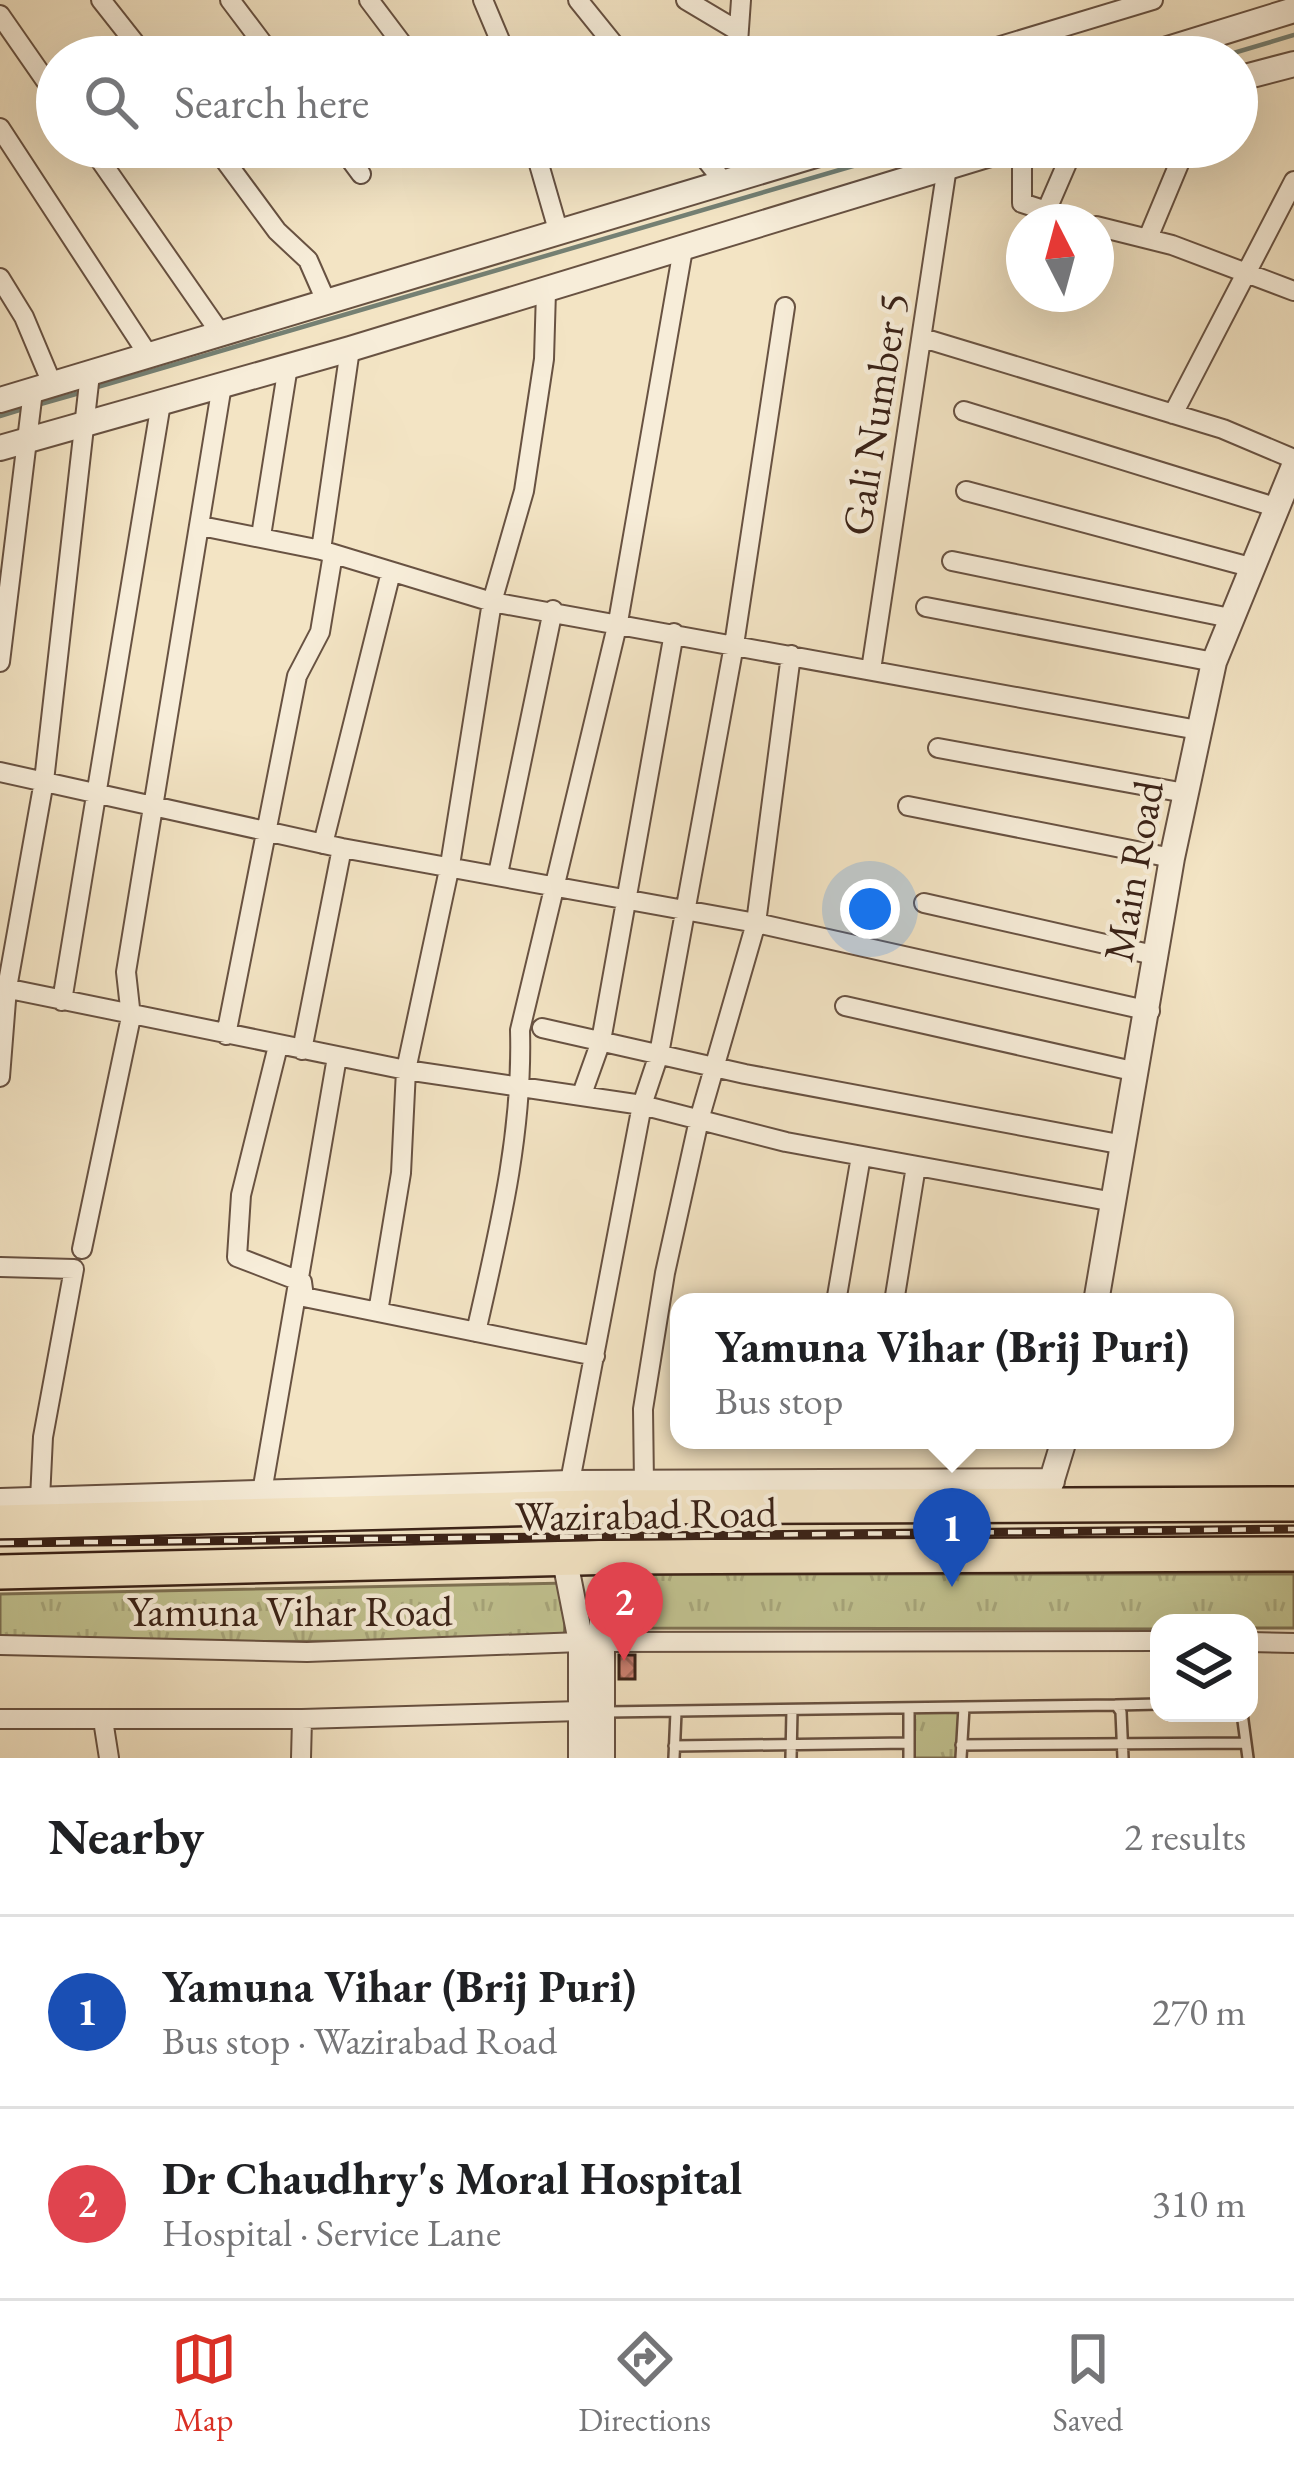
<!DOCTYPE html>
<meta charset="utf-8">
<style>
body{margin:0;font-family:"EB Garamond",serif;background:#f6f6f6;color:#202124}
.controls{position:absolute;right:36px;bottom:36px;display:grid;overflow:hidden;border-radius:24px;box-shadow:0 12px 48px #0002}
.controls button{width:108px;height:108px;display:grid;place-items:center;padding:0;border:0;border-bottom:3px solid #e0e0e0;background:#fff;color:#202124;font:60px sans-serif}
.compass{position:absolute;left:1006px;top:204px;width:108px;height:108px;border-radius:50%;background:#fff;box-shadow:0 12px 48px #0002;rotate:354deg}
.you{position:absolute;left:870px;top:909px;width:42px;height:42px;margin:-30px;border:9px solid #fff;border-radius:50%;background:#1a73e8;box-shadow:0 0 0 18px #1a73e833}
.badge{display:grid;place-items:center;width:78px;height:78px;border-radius:50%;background:#d93025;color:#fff;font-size:39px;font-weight:700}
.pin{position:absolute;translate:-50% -99px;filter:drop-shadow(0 3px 6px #0008)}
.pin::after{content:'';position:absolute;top:63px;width:42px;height:36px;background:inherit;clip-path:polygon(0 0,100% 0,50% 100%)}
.popup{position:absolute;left:670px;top:1293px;width:564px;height:156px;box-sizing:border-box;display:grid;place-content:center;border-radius:24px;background:#fff;filter:drop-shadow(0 3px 9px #0005);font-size:39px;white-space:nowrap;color:#757577}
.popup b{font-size:45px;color:#202124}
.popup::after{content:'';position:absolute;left:50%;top:100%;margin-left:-24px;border:24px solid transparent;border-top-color:#fff}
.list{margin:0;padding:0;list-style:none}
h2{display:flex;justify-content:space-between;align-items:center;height:156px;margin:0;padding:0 48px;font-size:51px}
h2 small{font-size:39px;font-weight:400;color:#757577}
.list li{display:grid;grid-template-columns:78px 1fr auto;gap:36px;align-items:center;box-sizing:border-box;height:192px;padding:0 48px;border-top:3px solid #e0e0e0}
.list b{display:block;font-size:45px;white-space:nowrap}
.list p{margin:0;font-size:39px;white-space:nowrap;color:#757577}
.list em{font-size:39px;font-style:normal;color:#757577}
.icon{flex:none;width:66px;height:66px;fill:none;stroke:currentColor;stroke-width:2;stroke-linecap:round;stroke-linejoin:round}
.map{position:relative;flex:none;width:1294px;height:1758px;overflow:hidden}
.search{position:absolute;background:#fff;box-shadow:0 12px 48px #0002;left:36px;right:36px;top:36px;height:132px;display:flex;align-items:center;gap:30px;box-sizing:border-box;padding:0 42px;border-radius:66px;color:#757577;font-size:45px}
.sheet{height:540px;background:#fff}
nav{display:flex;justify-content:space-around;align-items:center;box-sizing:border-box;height:168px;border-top:3px solid #e0e0e0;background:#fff;font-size:33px;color:#757577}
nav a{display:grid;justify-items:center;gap:6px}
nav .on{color:#d93025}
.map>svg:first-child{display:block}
.park{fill:url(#park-tufts);stroke:#7e7254;stroke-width:3}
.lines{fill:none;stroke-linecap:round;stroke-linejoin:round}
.stream{stroke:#758073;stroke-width:4.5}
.building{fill:url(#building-cross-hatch);stroke:#3a2217;stroke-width:3}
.service-casing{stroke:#685242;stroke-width:14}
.minor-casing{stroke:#685242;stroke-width:22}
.tertiary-casing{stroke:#685242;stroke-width:28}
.trunk-casing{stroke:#3a2217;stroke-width:38}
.service{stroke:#f7edd9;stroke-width:9}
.minor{stroke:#f7edd9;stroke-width:18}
.tertiary{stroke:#f7edd9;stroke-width:24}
.trunk{stroke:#f3e4c4;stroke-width:33}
.rail-casing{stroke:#3a2217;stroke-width:9}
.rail{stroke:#f7edd9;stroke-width:4.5;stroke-dasharray:14;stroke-linecap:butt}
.labels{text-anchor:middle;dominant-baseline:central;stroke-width:9;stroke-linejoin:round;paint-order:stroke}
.street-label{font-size:42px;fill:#3a2217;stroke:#f7edd9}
</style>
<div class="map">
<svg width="1294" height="1758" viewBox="0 0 1294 1758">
<defs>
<pattern id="park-tufts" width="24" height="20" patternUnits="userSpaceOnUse" patternTransform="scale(3)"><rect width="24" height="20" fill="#c1c290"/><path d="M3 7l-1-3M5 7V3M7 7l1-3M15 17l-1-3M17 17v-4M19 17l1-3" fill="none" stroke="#a7a67b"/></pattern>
<pattern id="building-cross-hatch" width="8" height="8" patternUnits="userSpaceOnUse" patternTransform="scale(3)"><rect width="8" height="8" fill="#ce8272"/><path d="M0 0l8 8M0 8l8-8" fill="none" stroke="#a86a5d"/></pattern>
</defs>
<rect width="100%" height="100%" fill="#f3e4c4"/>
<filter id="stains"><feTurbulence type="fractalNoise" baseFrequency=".00167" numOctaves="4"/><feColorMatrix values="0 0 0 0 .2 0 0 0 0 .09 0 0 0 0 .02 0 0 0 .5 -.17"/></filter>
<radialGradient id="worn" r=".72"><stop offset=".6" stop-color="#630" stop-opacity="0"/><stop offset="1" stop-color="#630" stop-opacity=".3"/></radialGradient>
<path class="park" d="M620,1574H1294V1628H1249V1623H1159V1629L612,1628Z
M567,1583L564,1641L0,1642V1594Z
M964,1707L962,1758H908L909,1708Z"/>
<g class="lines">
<path class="stream" d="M1220,57L1294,35
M94,388L918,147
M37,405L83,392
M0,416L26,408"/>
</g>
<path class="building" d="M619,1655H635V1679H619Z"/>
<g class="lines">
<defs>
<path id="service" d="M1116,1705L1159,1704
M606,1712L1116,1705L1121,1712L1123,1758
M1242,1713L1248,1758
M961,1745L1246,1743
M674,1746L909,1743
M674,1758L676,1712
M791,1758L792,1710
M909,1758V1708
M961,1758L964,1707"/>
<path id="minor" d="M101,0L146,57
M230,0L273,57
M369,0L412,57
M483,0L507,57
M578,0L624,57
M686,0L738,31
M0,15L57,97
M737,57L741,0
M964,57L1153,0
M0,128L149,356
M91,147L221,334
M215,147L277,231L308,260L326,301
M341,147L361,174
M534,147L558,230
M696,147L723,181
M745,147L751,171
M1022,147V203L1080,222
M1045,214L1074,147
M1096,226L1172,245L1294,291
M1148,238L1186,147
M0,278L24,317L53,386
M923,338L1223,429L1294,459
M964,411L1275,507
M1173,414L1294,181
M966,491L1250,567
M201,526L321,550L492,602L1198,730
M261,536L288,366
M321,550L350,349
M952,561L1230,618
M926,607L1214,662
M0,662L33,391
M871,670L947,167
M938,748L1185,793
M0,772L342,848L756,923L1150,1011
M908,806L1172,858
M323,844L391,572
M498,874L553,610
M924,903L1158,956
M0,987L406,1070L642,1105L786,1142L1114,1202
M62,1001L161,403
M845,1006L1137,1072
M542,1028L745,1074L1124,1145
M226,1035L297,676L320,632L333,554
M278,1046L241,1195L237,1257L302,1282L304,1297L595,1356
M302,1050L342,848
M0,1077L7,988L44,781L90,374
M582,1094L601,1041L674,633
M82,1249L131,1017L126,972L222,385
M0,1267L74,1269L43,1437L40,1499
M836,1302L861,1156
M894,1302L916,1166
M378,1312L401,1173L406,1070L450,865L492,602L524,491L544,359L546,291
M476,1332C499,1231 523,1134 520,1030L618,622L683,249
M644,1483L643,1409L665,1273L699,1120L756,923L791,655
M262,1492L337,1057
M568,1492L642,1105L659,1054L734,645L785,307
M1249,1642L1294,1643
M0,1645L307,1652L581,1642L1159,1641
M0,1719H302L581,1711
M103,1720L109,1758
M301,1758L302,1719"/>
<path id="tertiary" d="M1142,57L1294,10
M1237,79L1294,64
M0,400L842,147
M0,448L350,349L1013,147
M1096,1302L1172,858L1214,662L1294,466
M1047,1496L1064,1440
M0,1501L570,1483L1052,1481
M565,1561L581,1642V1758
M602,1758V1594L619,1557"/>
<path id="trunk" d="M0,1522L585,1507L1294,1504
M0,1572L619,1557L1294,1554"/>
</defs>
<use href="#service" class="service-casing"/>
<use href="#minor" class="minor-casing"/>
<use href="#tertiary" class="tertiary-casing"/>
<use href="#trunk" class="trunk-casing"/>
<use href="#service" class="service"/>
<use href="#minor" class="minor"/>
<use href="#tertiary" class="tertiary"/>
<use href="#trunk" class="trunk"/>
<defs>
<path id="rail" d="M0,1543L1294,1529"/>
</defs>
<use href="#rail" class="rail-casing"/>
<use href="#rail" class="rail"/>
</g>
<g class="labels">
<g class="street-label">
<text transform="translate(875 414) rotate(-81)">Gali Number 5</text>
<text transform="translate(1133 871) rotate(-80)">Main Road</text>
<text transform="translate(646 1514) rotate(-1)">Wazirabad Road</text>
<text x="290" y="1611">Yamuna Vihar Road</text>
</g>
</g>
<rect width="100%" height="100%" filter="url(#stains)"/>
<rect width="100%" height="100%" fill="url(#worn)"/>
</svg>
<div class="controls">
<button><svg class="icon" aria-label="layers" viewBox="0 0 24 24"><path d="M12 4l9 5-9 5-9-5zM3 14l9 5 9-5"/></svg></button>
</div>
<svg class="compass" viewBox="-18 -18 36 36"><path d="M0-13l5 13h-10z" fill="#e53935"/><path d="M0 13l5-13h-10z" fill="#757577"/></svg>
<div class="you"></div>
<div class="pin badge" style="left:952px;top:1587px;background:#1a4fb4">1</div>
<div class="popup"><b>Yamuna Vihar (Brij Puri)</b>Bus stop</div>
<div class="pin badge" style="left:624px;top:1661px;background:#e0444e">2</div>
<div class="search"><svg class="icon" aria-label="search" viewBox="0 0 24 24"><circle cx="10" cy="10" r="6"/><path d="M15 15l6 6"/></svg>Search here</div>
</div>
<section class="sheet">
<h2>Nearby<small>2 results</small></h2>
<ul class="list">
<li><span class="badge" style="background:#1a4fb4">1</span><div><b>Yamuna Vihar (Brij Puri)</b><p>Bus stop · Wazirabad Road</p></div><em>270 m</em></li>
<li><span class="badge" style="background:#e0444e">2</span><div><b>Dr Chaudhry's Moral Hospital</b><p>Hospital · Service Lane</p></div><em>310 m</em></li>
</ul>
</section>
<nav>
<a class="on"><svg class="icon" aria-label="map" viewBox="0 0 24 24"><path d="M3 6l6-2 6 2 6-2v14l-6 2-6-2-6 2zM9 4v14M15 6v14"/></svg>Map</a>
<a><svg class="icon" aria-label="directions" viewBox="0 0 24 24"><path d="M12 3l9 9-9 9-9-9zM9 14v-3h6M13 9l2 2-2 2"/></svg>Directions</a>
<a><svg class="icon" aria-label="saved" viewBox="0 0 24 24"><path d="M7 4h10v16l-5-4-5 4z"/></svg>Saved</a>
</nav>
